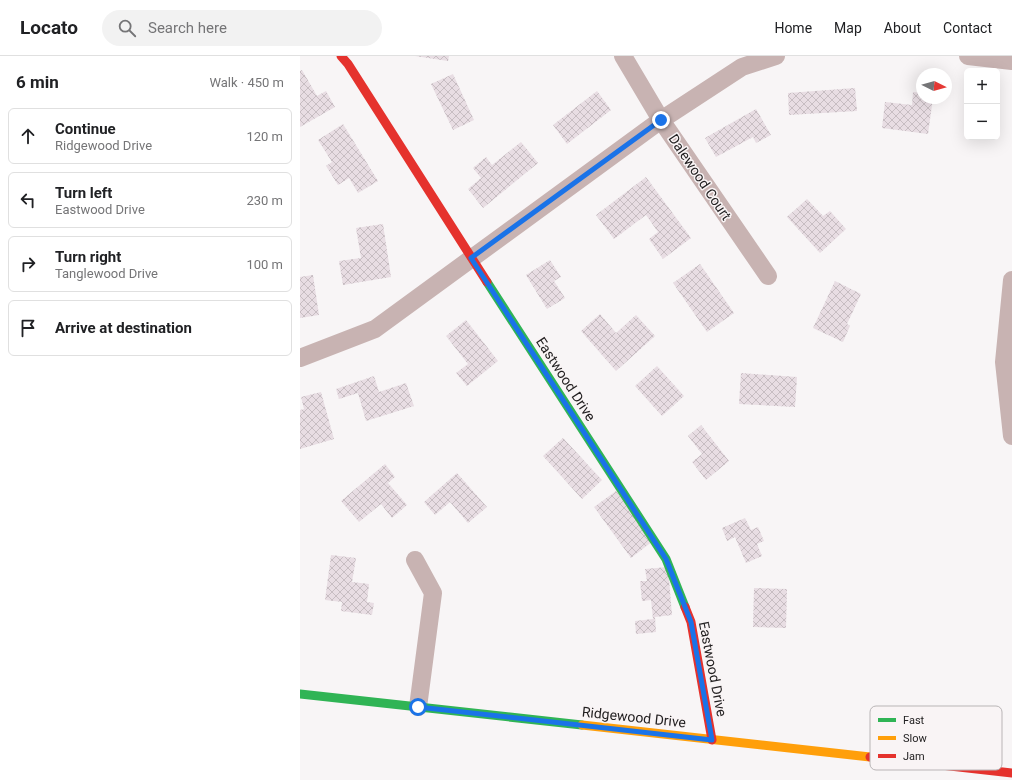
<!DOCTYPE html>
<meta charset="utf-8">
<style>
body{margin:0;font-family:Roboto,sans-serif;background:#f2f2f2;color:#202124}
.controls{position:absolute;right:12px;top:12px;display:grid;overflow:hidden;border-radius:6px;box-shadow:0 4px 16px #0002}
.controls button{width:36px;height:36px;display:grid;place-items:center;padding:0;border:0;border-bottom:1px solid #e0e0e0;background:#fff;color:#202124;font:20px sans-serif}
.compass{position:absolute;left:616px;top:12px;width:36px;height:36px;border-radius:50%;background:#fff;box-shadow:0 4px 16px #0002;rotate:95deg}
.stop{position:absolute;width:12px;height:12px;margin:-9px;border:3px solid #1a73e8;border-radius:50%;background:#fff}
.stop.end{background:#1a73e8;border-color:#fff;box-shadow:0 1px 4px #0008}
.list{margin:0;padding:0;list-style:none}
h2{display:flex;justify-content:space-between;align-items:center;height:52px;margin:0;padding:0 16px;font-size:17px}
h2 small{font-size:13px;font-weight:400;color:#757577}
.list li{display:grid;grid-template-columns:26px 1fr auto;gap:12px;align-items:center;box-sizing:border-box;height:56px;margin:0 8px 8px;padding:0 8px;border:1px solid #e0e0e0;border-radius:6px}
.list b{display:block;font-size:15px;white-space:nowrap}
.list p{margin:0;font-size:13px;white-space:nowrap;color:#757577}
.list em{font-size:13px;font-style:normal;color:#757577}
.icon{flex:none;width:22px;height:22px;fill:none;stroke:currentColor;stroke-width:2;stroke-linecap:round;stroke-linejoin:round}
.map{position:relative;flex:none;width:712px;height:724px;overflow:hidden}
header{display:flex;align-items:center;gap:24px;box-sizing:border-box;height:56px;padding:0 20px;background:#fff;border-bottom:1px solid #e0e0e0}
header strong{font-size:19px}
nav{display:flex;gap:22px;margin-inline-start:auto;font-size:14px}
.search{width:280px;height:36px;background:#f2f2f2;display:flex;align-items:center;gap:10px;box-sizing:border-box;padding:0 14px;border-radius:22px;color:#757577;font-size:15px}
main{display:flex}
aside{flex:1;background:#fff}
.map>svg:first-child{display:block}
.building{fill:url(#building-cross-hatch)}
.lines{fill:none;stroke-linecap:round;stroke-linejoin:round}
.street{stroke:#c8b3b2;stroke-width:18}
.fast{stroke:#30b455;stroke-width:9}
.slow{stroke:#ff9f0a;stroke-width:9}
.jam{stroke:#e5322d;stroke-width:9}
.route{stroke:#1a73e8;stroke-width:5}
.labels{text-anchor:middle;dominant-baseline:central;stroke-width:3;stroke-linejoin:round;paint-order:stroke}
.street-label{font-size:14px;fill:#232122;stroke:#f9f4f5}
.key{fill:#f9f4f5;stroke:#b9b5b6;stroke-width:1}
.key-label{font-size:11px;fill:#232122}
</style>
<header>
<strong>Locato</strong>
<div class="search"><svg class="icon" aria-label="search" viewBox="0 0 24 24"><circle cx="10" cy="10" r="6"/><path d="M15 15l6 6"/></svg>Search here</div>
<nav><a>Home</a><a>Map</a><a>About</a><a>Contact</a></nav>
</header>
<main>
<aside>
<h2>6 min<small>Walk · 450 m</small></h2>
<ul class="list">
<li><svg class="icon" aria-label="ahead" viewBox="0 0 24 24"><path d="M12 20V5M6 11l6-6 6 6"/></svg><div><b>Continue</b><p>Ridgewood Drive</p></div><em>120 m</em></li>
<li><svg class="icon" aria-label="left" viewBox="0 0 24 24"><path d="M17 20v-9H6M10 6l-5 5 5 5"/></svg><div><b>Turn left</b><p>Eastwood Drive</p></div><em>230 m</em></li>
<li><svg class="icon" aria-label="right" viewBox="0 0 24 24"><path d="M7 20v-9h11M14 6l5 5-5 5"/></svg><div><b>Turn right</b><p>Tanglewood Drive</p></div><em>100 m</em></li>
<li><svg class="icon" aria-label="arrive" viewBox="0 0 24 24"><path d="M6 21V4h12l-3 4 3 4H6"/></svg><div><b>Arrive at destination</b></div></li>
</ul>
</aside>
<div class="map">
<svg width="712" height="724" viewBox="0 0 712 724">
<defs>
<pattern id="building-cross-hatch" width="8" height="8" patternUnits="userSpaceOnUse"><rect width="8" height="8" fill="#e8dde3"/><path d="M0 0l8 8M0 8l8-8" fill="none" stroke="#c7bdc2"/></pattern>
</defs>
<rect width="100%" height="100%" fill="#f8f5f6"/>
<path class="building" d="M115,0H149L148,5Z
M2,14L17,40L26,35L35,51L0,71V15Z
M153,18L174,64L153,74L131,28Z
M555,32L557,55L489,59L488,37Z
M297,35L311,54L267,88L253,69Z
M613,36L622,37V42H633L628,78L582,72L585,46L612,49Z
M456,53L471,79L456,87L453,81L416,101L405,82Z
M43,68L78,125L58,137L49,122L38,129L26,110L32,106L18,84Z
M221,86L238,107L183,152L168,133L181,122L173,112L186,101L192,109Z
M346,121L391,182L363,203L349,183L358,176L346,159L314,183L296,159Z
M507,143L523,160L530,155L546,173L520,197L487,161Z
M83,168L91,221L43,229L39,205L61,202L56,172Z
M250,204L261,221L254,225L265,242L247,253L226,219Z
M400,208L434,257L407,276L373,227Z
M13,219L19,259L0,262V221Z
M535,225L561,238L547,268L550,270L543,286L513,272Z
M300,258L316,277L336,259L355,280L316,315L281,275Z
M166,264L198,305L167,330L156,317L168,308L146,280Z
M357,310L384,340L362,360L335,330Z
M441,317L497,321L495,351L439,348Z
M74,320L79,336L106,327L114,350L66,365L58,337L39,343L36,333Z
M21,336L34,383L0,393V354L4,353L1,341Z
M401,369L429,405L406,424L392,406L402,398L388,380Z
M263,382L302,424L282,443L243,400Z
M85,408L95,421L88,427L107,449L92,462L81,448L59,466L41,445Z
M157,417L187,451L168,467L150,446L135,459L124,446Z
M316,435L353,485L331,502L294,451Z
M445,462L451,474L458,471L464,485L457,488L462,500L446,507L435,481L427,485L422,472Z
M31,499L56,502L52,526L69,528L67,546L74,547L72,559L41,555L42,546L25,544Z
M368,511L372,559L355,561L356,576L336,578L335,565L353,563L351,544L342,545L340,525H347L345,513Z
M454,532L487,533L486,572L453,571Z"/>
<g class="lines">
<path class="street" d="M323,0L361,64L468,220
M668,0L712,5
M712,224L704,306L712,380
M0,302L75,273L361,64L442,11L476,0
M115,504L133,537L118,651"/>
<path class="fast" d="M187,226L366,503L385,551
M0,638L282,669"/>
<path class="slow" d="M282,669L570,701"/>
<path class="jam" d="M41,0L48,8L187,226
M385,551L391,566L412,684
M570,701L712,717"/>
</g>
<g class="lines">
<path class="route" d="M118,651L412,684L391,566L366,503L171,202L361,64"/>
</g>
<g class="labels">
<g class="street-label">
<text transform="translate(400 121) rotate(56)">Dalewood Court</text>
<text transform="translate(266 323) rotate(57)">Eastwood Drive</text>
<text transform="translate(413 613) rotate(79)">Eastwood Drive</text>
<text transform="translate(334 661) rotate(6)">Ridgewood Drive</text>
</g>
</g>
<rect x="570" y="650" width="132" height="64" rx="6" class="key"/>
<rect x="578" y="662" width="18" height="4" fill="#30b455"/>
<rect x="578" y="680" width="18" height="4" fill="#ff9f0a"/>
<rect x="578" y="698" width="18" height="4" fill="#e5322d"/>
<g class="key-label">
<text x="603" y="668">Fast</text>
<text x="603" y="686">Slow</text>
<text x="603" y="704">Jam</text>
</g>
</svg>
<div class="controls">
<button>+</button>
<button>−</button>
</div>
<svg class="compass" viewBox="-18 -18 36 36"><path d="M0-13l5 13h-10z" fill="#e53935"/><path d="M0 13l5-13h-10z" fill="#757577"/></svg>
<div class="stop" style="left:118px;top:651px"></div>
<div class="stop end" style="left:361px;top:64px"></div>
</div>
</main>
